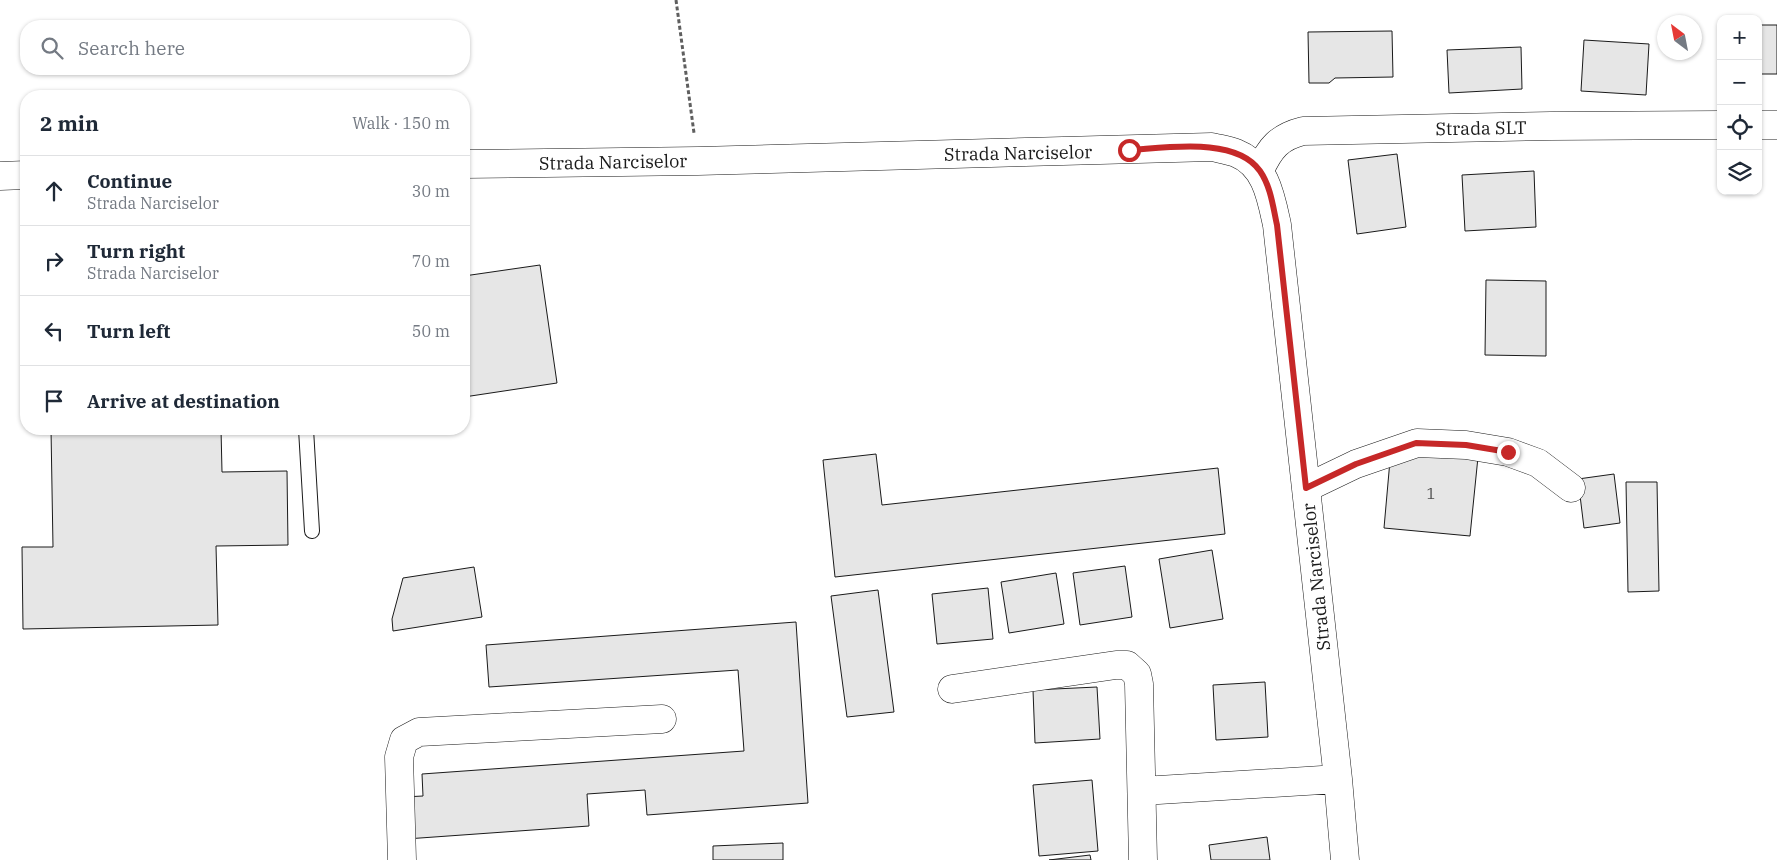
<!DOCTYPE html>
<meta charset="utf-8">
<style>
body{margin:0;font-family:"IBM Plex Serif",serif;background:#f6f6f7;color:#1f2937}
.controls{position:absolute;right:15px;top:15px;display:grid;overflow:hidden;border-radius:10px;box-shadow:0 1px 4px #0004}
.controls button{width:45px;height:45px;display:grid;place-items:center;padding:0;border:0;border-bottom:1px solid #e0e1e3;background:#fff;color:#1f2937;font:25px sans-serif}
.compass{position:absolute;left:1657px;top:15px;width:45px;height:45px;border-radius:50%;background:#fff;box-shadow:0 1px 4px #0004;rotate:328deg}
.stop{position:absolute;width:15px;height:15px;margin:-11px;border:4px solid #c62828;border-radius:50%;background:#fff}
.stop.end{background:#c62828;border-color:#fff;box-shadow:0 1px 5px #0008}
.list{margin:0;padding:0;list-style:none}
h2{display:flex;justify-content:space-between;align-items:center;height:65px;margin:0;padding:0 20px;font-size:21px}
h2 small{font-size:16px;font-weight:400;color:#747a83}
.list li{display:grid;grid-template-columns:32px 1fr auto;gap:15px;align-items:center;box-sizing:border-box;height:70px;padding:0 20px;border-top:1px solid #e0e1e3}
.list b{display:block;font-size:19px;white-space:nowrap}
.list p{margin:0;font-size:16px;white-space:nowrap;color:#747a83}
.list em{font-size:16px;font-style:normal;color:#747a83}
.icon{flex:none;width:28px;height:28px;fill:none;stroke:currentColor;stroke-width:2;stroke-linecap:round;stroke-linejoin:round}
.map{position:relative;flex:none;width:1777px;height:860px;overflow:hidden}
.search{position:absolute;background:#fff;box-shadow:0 1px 4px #0004;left:20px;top:20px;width:450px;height:55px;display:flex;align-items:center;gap:12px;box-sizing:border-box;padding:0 18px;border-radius:20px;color:#747a83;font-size:19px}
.panel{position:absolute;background:#fff;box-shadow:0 1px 4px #0004;left:20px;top:90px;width:450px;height:345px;border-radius:20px}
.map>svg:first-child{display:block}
.building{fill:#e6e6e6;stroke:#1a1a1a}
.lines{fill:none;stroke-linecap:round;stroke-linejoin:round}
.lane-casing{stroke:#1a1a1a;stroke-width:16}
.street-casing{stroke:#1a1a1a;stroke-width:29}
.path{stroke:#5f5f5f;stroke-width:3;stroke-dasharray:4 2.5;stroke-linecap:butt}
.lane{stroke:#fff;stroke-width:14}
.street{stroke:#fff;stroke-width:28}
.route{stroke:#c62828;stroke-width:6}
.labels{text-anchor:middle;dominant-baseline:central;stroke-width:4;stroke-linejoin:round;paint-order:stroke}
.number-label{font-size:15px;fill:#4d4d4d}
.street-label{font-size:18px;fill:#1a1a1a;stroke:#fff}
</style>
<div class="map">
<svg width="1777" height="860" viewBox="0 0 1777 860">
<rect width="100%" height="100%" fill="#fff"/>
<path class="building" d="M1758,25H1777V74H1758Z
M1392,31L1393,77L1335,78L1329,83H1309L1308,32Z
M1584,40L1649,44L1646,95L1581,91Z
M1521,47L1522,89L1449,93L1447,50Z
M1397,154L1406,227L1357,234L1348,160Z
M1534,171L1536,227L1465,231L1462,175Z
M540,265L557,383L464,397V276Z
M1486,280L1546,281V356L1485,355Z
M51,429H221L222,472L287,471L288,545L216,546L218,625L23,629L22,547H53Z
M1391,449L1478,457L1470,536L1384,528Z
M876,454L882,505L1218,468L1225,534L835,577L823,460Z
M1614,474L1620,523L1584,528L1578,479Z
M1626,482H1657L1659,591L1628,592Z
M1212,550L1223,619L1170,628L1159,559Z
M1125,566L1132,617L1080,625L1073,573Z
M474,567L482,617L393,631L392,619L403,578Z
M1056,573L1064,624L1009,633L1001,582Z
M988,588L993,639L937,644L932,594Z
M878,590L894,712L847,717L831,596Z
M796,622L808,803L647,815L645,790L587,794L589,826L406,839L403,797L423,796L422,774L744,751L738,670L489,687L486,645Z
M1265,682L1268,737L1216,740L1213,685Z
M1097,687L1100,739L1035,743L1033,690Z
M1092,780L1098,851L1039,856L1033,785Z
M1267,837L1270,860H1211L1209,845Z
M783,843V860H713V846Z
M1090,855L1091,860H1049Z"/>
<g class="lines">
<defs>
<path id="lane" d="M306,429L312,531"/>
<path id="street" d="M1758,125H1777
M464,164L698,161L1212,147C1220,149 1228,150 1236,153C1266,165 1271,197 1277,225L1338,779L1345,860
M1260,170C1270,148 1279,137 1303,131L1551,126L1721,125
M0,176L26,175
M1306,488L1356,464L1417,443L1466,445L1508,452L1538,463L1571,488
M952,689L1116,665H1127L1137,674L1139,684L1143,860
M1142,791L1338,779
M402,860L399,757L404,740L419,732L662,719"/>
</defs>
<use href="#lane" class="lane-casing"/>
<use href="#street" class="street-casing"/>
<path class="path" d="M676,0L694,133"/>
<use href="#lane" class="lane"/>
<use href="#street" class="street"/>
</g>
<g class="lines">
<path class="route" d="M1129,150C1165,148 1236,136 1260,171C1271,187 1273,207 1277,225L1306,488L1356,464L1416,443L1466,445L1508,452"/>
</g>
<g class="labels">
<g class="number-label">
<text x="1431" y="493">1</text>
</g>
<g class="street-label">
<text transform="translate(1481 128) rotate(-1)">Strada SLT</text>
<text transform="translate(1018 153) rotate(-1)">Strada Narciselor</text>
<text transform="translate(613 162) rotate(-1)">Strada Narciselor</text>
<text transform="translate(1316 577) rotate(-96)">Strada Narciselor</text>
</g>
</g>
</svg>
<div class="controls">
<button>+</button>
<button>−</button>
<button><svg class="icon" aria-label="locate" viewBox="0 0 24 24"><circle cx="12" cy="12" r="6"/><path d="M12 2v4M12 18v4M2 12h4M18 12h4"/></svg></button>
<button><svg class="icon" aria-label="layers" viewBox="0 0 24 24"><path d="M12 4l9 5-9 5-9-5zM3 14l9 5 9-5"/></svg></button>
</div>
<svg class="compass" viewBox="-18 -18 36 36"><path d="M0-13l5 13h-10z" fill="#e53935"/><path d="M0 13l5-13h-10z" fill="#747a83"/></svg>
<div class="stop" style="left:1129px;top:150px"></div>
<div class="stop end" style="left:1508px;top:452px"></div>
<div class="search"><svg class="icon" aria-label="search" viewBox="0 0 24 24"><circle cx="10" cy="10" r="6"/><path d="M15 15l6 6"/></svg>Search here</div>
<section class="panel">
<h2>2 min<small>Walk · 150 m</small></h2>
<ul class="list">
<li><svg class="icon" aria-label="ahead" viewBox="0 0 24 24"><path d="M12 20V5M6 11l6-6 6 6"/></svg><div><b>Continue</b><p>Strada Narciselor</p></div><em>30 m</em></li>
<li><svg class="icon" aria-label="right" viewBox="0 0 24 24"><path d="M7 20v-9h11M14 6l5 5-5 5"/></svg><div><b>Turn right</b><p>Strada Narciselor</p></div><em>70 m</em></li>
<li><svg class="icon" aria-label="left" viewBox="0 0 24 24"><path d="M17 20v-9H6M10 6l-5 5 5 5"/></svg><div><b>Turn left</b></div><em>50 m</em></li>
<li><svg class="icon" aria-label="arrive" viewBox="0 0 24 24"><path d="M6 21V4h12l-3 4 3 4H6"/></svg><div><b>Arrive at destination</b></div></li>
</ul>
</section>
</div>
